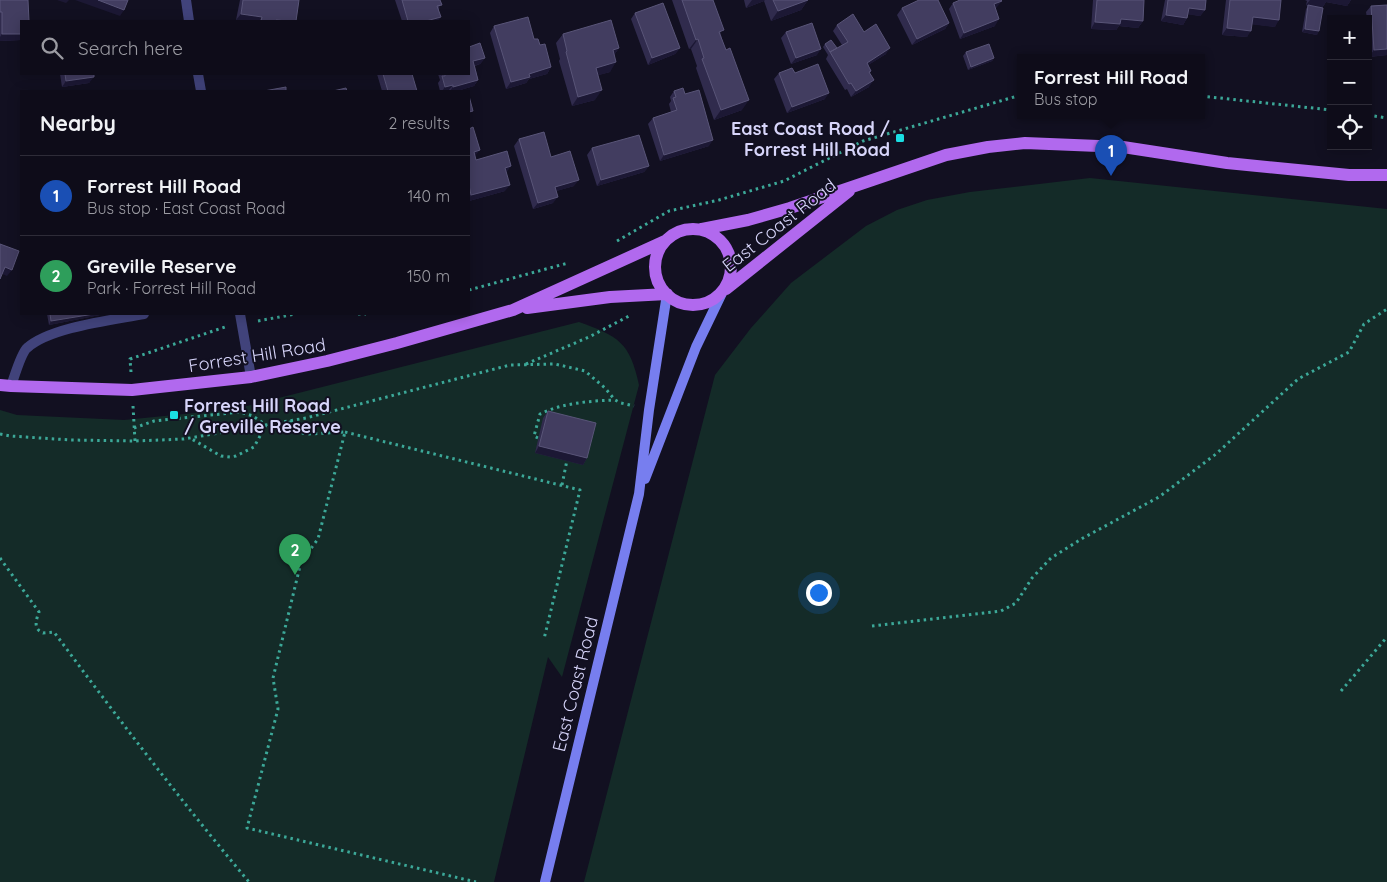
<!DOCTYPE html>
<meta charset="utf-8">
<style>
body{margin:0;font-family:Quicksand,sans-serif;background:#171522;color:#f1f3f6}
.controls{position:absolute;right:15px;top:15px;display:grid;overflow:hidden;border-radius:0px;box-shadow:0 2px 12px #0003}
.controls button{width:45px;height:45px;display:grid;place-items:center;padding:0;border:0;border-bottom:1px solid #2e2c38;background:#0e0c19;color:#f1f3f6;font:25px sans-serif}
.you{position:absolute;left:818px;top:592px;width:18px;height:18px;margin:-12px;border:4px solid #fff;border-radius:50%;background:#1a73e8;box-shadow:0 0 0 8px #1a73e833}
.badge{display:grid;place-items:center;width:32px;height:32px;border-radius:50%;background:#1adee2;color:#fff;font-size:16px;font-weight:700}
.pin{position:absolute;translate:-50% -41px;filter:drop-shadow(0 1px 2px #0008)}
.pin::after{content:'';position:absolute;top:26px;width:18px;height:15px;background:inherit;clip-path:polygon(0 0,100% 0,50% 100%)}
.popup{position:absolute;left:1017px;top:54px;width:188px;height:65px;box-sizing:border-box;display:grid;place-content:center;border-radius:0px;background:#0e0c19;filter:drop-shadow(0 1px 4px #0005);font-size:16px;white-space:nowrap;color:#9b9ba2}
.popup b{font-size:19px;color:#f1f3f6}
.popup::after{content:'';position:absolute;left:50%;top:100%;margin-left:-10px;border:10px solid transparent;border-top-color:#0e0c19}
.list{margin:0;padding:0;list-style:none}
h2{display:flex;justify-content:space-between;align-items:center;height:65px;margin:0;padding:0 20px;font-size:21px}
h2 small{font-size:16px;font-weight:400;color:#9b9ba2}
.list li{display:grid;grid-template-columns:32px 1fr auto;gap:15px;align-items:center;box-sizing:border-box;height:80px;padding:0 20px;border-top:1px solid #2e2c38}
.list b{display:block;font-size:19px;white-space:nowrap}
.list p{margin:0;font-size:16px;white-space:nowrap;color:#9b9ba2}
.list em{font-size:16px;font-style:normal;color:#9b9ba2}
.icon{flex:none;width:28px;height:28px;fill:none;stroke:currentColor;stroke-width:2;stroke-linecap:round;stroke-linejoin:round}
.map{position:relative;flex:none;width:1387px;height:882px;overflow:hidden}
.search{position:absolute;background:#0e0c19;box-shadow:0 2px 12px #0003;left:20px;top:20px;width:450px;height:55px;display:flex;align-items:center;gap:12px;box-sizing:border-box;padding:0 18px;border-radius:0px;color:#9b9ba2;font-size:19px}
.panel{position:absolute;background:#0e0c19;box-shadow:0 2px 12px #0003;left:20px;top:90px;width:450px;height:225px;border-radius:0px}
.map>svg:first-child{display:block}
.green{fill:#142b28}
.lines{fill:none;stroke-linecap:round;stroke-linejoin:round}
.path{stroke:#3ca898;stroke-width:3;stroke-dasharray:2.5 4;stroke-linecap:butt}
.lane{stroke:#41437b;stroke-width:10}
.street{stroke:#41437b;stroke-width:10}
.secondary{stroke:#777eef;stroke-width:10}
.primary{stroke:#b169ee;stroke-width:12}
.wall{fill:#302b4d}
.shaded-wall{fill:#1c1834}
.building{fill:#423d60;stroke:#595578}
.poi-dot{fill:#1adee2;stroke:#121021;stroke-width:2}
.labels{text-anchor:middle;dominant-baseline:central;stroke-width:4;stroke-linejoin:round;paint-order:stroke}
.poi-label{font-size:18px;font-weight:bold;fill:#d7d5fa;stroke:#121021;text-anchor:end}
.street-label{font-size:18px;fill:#d7d5fa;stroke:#121021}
</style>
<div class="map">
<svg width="1387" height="882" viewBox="0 0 1387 882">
<rect width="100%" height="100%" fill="#121021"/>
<path class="green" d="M1090,178L1387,209V882H584L715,375L751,328L791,283L866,226L897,210L927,200L970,192Z
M579,322C618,336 630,342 639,385L562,677L548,657L494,882H0V410L17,415L124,420L235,409Z"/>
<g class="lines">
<path class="path" d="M1201,96L1331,110
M1368,115L1387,118
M617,241L669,211L719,200L784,181L863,141L1021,95
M469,290L568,263
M358,314H366
M258,321L295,314
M526,364L589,337L629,316
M131,372L130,359L225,327
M133,406L135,441
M289,421L295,432L308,434L345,432L318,539L301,562L273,678L278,709L247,828L476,882
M134,428L154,421L240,412L253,416L266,425L254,447L236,456L230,457L221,456L190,438
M345,432L580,490L544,639
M0,434L10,436L71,440L135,441L184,439L306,418L510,365L555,364L585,371L605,388L615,400L621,403L634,406
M538,438L534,436L540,414C562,403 590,401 614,400
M562,485L567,460
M0,558L39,612C36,620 33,629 43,633L54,632C117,717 181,801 249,882
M872,626L1001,611L1016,603L1032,578L1051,558L1083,538L1159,497L1216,454L1298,379L1349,352L1364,324L1387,309
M1341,691L1387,637"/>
<path class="lane" d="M11,386C14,378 21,353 27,348C50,327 113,320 144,314"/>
<path class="street" d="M186,0L189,21
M198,74L201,91
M240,314L251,377"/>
<path class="secondary" d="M645,479L696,347L722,293
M545,882L639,494L649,410L667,294"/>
<path class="primary" d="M655 267a38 38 0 1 1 76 0a38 38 0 1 1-76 0Z
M702,229L748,220L790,208L946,155L988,147L1025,143L1123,147L1227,163L1349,175H1387
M726,289L849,191
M527,308L610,297L667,294
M0,385L11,386L132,390L251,377L327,361L397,343L513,310L665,241"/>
</g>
<path class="wall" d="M0,0L21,21V40L0,41Z
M240,0H299L296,21H242L236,20Z
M395,0H440L438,21H402Z
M672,0H713L721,35L742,110L714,120L696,68L697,66L691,49H689Z
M744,0H808L801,10L771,21L764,1L746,8Z
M1093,0H1144L1143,21L1138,28L1119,26L1116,30L1091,29Z
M1165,0H1206L1205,10L1200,16L1188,14L1187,18L1183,25L1161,21Z
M1226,0H1281L1275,27L1252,24L1247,37L1222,35Z
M1305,0H1351L1347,6L1326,2L1322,8L1317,35L1302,32L1306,9L1308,6L1306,5L1307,1Z
M953,3L997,7L995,8V26L960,39L949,9Z
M1387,5V55L1369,57L1368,41V19H1367L1366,12L1371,6Z
M902,8L949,23L945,29L912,45L897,15Z
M635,13L680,48L675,54L648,65L631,19Z
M837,25L864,32L886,54L868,65L871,71L870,73L869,87L851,97L847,89L845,90L826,59L828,55L823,47L825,44L837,48L842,45L833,31Z
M494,26L534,39L540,45L551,67L547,74L529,79L526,83L506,89L490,33Z
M786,32L817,55L791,64L781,38Z
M563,34L619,48L614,55L610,72L598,75L595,100L572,106L559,61L560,59L556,43Z
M469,47L485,58L480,64L475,66L478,80L474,86L457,91H440L438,83L440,80L438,74H469Z
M966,52L994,58L992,61L968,70L963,56Z
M779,73H795L825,99L787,113L774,79Z
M60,74H94L89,83L62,87Z
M377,74H412L417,91H382Z
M674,91L685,94L709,146L660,161L648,124L653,118L671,112L669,104L671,101L670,97Z
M469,129L476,160L505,191L469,201Z
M519,139L551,157L574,186L556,191L553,203L533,209L514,146Z
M592,148L649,166L644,172L597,186L587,155Z
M47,314H102L100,315L49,325Z
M548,411L587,458L583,465L535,453L543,418Z"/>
<path class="shaded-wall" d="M57,0H69L66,3Z
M75,0H98L124,10L120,16Z
M752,0H765L764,1L746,8Z
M808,0L801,10L771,21L778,11Z
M1310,0H1351L1347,6L1326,2L1322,8L1306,5Z
M1002,1L997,7L989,10L994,4Z
M1189,8L1205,10L1200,16L1184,14Z
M241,14L262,17L259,21H242L236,20Z
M1166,15L1187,18L1183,25L1161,21Z
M441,17L438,21H426Z
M1253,17L1279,20L1275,27L1248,24Z
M999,19L995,26L960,39L964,33Z
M1121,19L1143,21L1138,28L1119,26L1116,30L1091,29L1095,22Z
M949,23L945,29L912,45L917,39Z
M1227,28L1251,31L1247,37L1222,35Z
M1305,29L1319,31L1317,35L1302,32Z
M2,34H21V40L0,41V37Z
M698,39L691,49H689L696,40Z
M619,48L612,58L613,50Z
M680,48L675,54L648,65L652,58Z
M890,48L886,54L862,69L867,63Z
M821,49L817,55L791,64L796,58Z
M1387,49V55L1369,57L1374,50Z
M485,58L480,64L469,67L473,61Z
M994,58L992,61L968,70L971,67Z
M616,62L610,72L589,78L596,68Z
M551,67L547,74L529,79L526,83L506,89L511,82L529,74Z
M94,77L89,83L62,87L66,81Z
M478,80L474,86L457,91H450L453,87Z
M874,80L869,87L851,97L856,91Z
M453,85L448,91H442L445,87Z
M602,90L595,100L572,106L578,97Z
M829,93L825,99L787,113L792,107Z
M749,100L742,110L714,120L721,110Z
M713,140L709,146L660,161L664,155Z
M480,150L475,156L474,152Z
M511,166L506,173L505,168Z
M649,166L644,172L597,186L601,180Z
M579,180L574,186L550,193L555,187Z
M510,185L505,191L469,201V199L471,195Z
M558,197L553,203L533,209L538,203Z
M5,267L12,270L7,276L0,273Z
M94,314H102L100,315L49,325L51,321Z
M539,446L587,458L583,465L535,453Z"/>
<path class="building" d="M0,0H28L29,21H21V34H2V12H0Z
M98,0H128L124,10Z
M243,0H299L296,21H287L276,20V21H261L262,17L241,14Z
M402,0H440L442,5L437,6L441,17L426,21H408Z
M682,0H713L724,30L719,32L726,50L730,48L749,100L721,110L702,59L704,58L698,39L696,40Z
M773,0H808L778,11Z
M919,0H938L949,23L917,39L902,8Z
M960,0H1001L1002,1L994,4L999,19L964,33L953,3Z
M1097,0H1144L1143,21L1121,19L1120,24L1095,22Z
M1168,0H1206L1205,10L1189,8L1187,18L1166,15Z
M1230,0H1281L1279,20L1253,17L1251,31L1227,28Z
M663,3L680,48L652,58L635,13Z
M1308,5L1323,8L1319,31L1305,29Z
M1387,5V49L1374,50L1371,6Z
M853,14L864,32L876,24L890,48L867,63L871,71L869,72L874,80L856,91L851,83L849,84L830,52L848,42L837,25Z
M528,17L534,39H538L540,45L545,44L551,67L529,74L530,77L511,82L494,26Z
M611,20L619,48L613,50L616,62L596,68L602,90L578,97L566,52L567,51L563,34Z
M812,23L821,49L796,58L786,32Z
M831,40L837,48L830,52L825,44Z
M480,43L485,58L473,61L478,80L453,87V85L445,87L442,76H445V74H469V47Z
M989,44L994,58L971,67L966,52Z
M818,64L829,93L792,107L779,73L792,68L795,73Z
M65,74H94V77L66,81Z
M383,74H412L417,91H388Z
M286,87V91H264Z
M346,88L347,91H333Z
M683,88L685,94L699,90L713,140L664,155L653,118L677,110L673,98L676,97L674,91Z
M469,96L473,111L469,112Z
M473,127L480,150L474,152L476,160L507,151L511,166L505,168L510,185L471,195L469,185V129Z
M544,132L551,157L570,151L579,180L555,187L558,197L538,203L519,139Z
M639,135L649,166L601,180L592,148Z
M0,244L19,251L12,270L5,267L0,279Z
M50,314H94L51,321Z
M548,411L596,423L587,458L539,446Z"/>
<g class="poi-dot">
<rect x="895" y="133" width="10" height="10" rx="2.5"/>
<rect x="169" y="410" width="10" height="10" rx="2.5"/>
</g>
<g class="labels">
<g class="poi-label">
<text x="890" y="128">East Coast Road /<tspan x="890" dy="21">Forrest Hill Road</tspan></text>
<text x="184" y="405" text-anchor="start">Forrest Hill Road<tspan x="184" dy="21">/ Greville Reserve</tspan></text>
</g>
<g class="street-label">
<text transform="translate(779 225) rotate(-38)">East Coast Road</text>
<text transform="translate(257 355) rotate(-9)">Forrest Hill Road</text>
<text transform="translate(575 684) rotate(-76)">East Coast Road</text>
</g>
</g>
</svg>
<div class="controls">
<button>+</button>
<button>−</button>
<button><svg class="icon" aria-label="locate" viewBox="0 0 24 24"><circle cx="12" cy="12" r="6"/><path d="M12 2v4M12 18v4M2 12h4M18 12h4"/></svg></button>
</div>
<div class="you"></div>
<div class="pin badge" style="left:1111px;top:176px;background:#1a4fb4">1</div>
<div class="popup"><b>Forrest Hill Road</b>Bus stop</div>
<div class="pin badge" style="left:295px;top:575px;background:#2e9e5b">2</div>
<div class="search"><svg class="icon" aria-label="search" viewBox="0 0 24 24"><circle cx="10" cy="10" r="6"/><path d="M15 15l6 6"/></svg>Search here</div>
<section class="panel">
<h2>Nearby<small>2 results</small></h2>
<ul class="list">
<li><span class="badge" style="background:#1a4fb4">1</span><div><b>Forrest Hill Road</b><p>Bus stop · East Coast Road</p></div><em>140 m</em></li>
<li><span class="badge" style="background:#2e9e5b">2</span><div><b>Greville Reserve</b><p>Park · Forrest Hill Road</p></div><em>150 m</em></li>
</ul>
</section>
</div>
